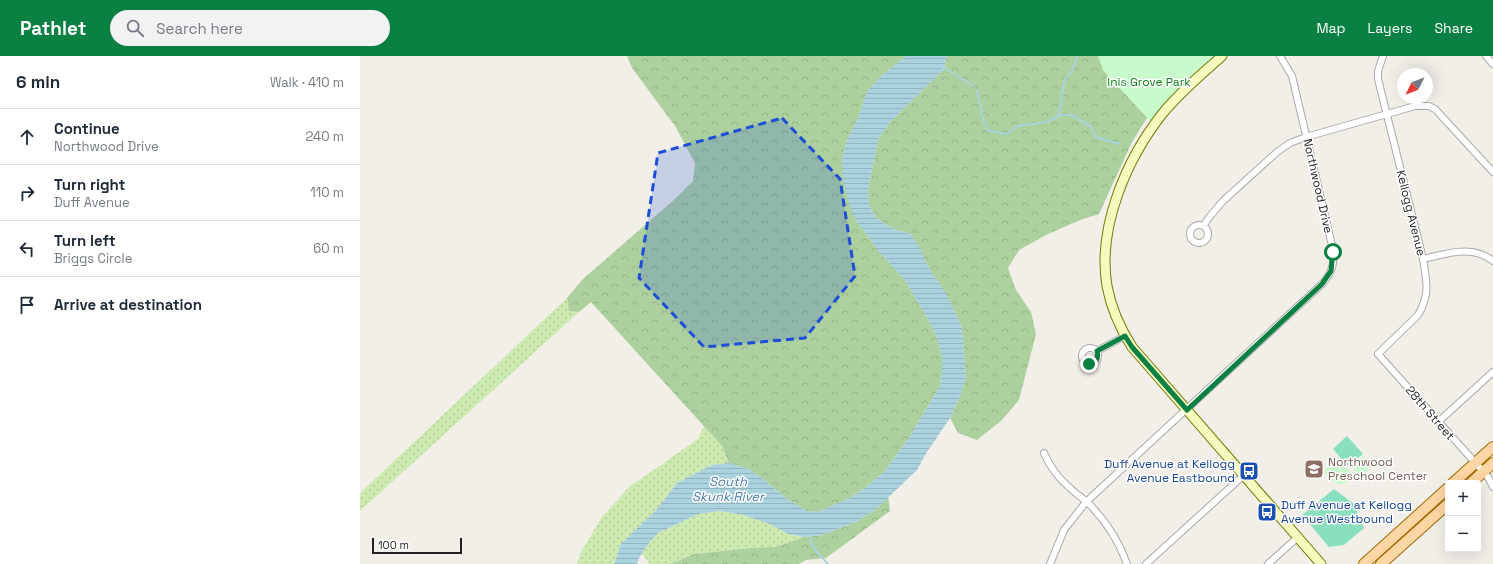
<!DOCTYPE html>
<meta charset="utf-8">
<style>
body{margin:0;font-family:"Space Grotesk",sans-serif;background:#f2f2f3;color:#1f2937}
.controls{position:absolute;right:12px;bottom:12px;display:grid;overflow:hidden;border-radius:4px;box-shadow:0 4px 16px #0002}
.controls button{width:36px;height:36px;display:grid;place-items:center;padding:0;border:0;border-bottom:1px solid #e0e1e3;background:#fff;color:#1f2937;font:20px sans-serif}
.compass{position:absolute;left:1037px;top:12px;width:36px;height:36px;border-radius:50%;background:#fff;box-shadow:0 4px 16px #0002;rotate:228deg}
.scale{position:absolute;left:12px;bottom:10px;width:90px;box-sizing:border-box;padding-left:4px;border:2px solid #222;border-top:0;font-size:11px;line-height:14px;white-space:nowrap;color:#222;-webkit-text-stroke:3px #fff;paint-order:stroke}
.stop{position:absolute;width:12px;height:12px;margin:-9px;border:3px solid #0b8043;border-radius:50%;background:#fff}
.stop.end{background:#0b8043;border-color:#fff;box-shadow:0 1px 4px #0008}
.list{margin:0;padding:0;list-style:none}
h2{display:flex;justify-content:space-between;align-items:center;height:52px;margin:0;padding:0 16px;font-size:17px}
h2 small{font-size:13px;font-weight:400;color:#747a83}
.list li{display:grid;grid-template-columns:26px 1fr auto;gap:12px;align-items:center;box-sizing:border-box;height:56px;padding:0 16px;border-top:1px solid #e0e1e3}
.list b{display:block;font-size:15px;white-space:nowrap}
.list p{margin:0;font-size:13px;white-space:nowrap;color:#747a83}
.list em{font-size:13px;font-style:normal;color:#747a83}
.icon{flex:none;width:22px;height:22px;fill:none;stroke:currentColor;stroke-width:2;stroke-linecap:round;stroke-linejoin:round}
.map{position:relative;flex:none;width:1133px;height:508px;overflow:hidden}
header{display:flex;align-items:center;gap:24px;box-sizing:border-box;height:56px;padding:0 20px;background:#0b8043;color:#fff}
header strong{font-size:19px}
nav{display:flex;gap:22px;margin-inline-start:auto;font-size:14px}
.search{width:280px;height:36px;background:#f2f2f3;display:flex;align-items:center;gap:10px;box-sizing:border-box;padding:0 14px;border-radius:22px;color:#747a83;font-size:15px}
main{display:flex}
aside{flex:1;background:#fff}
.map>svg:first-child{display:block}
.grass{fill:url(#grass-dots)}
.forest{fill:url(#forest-crowns)}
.park{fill:#c8facc}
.pitch{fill:#88e0be}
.water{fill:url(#water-rules)}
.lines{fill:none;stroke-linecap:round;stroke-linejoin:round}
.stream{stroke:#aad3df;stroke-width:2}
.street-casing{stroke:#a9a9a9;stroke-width:8}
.secondary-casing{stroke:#707d05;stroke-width:11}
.primary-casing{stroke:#a06b00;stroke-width:12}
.street{stroke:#fff;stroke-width:6}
.secondary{stroke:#f7fabf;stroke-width:9}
.primary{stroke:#fcd6a4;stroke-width:10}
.route{stroke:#0b8043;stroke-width:5}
.marked{fill:#1d4ed8;fill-opacity:0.2;stroke:#1d4ed8;stroke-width:3;stroke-dasharray:8 5;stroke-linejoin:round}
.labels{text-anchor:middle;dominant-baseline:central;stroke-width:3;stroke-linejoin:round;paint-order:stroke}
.park-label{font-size:12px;fill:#0c8416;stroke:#fff}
.street-label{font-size:12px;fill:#222;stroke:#fff}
.education-label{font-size:12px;fill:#785e54;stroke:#fff;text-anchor:start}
.transit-label{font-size:12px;fill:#164399;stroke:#fff;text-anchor:end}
.water-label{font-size:13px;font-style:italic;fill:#4a7aab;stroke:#fff}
</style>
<header>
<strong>Pathlet</strong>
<div class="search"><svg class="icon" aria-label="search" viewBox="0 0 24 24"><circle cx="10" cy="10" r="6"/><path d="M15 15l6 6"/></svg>Search here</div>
<nav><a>Map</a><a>Layers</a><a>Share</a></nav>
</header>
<main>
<aside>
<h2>6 min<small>Walk · 410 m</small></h2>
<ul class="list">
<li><svg class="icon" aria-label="ahead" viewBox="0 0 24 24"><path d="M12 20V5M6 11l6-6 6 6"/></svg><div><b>Continue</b><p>Northwood Drive</p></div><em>240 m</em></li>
<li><svg class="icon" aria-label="right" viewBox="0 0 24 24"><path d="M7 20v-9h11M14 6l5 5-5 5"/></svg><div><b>Turn right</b><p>Duff Avenue</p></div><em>110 m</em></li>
<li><svg class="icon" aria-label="left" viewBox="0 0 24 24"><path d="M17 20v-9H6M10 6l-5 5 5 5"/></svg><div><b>Turn left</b><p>Briggs Circle</p></div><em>60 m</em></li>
<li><svg class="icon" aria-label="arrive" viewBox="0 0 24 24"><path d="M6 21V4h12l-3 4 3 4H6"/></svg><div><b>Arrive at destination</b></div></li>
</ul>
</aside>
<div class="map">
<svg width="1133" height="508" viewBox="0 0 1133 508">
<defs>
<pattern id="grass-dots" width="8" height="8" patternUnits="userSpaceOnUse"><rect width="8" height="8" fill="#cdebb0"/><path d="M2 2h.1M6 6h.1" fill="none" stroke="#b0c997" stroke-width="1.8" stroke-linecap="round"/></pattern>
<pattern id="forest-crowns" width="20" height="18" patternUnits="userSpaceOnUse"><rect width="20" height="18" fill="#add19e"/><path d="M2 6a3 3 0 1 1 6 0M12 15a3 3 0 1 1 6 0" fill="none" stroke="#95b388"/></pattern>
<pattern id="water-rules" width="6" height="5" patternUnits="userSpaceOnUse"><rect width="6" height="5" fill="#aad3df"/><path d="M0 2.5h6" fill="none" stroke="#92b5bf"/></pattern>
</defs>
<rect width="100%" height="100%" fill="#f2efe9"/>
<path class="grass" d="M207,242L209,255L219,256L0,455V437Z
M344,370L362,390L369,407L352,409L317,427L298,452L261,488L254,508H217L221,496L242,461L269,431L338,383Z
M358,455L384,459L412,469L428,478L444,481L416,491L391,492L334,498L310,508H290L282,498L288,488L298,477L338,458Z"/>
<path class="forest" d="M267,0H546L519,22L507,36L498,62L486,87L482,104L495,163L521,198L545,224L569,265L577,282L582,300V316L580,330L549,382L524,416L505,432L488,443L467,452L457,456L447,455L427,443L403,423L388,413L369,407L362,390L231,246L219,256L209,255L207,242L223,223L315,143L333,125L335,107L315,70L272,12Z
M587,0H780L782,49L787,62L772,86L739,158L723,163L688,178L659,194L648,212L656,234L671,256L676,278L659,344L641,365L617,384L598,377L590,362L600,340L606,321L602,272C592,248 580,230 567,209C561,199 557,188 551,178L533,173L516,162L509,149L508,134L518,83L531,65L583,14Z
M528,440L530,455L466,502L446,504L439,508H310L334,498L391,492L416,491L444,481L462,479L496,466L515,454Z"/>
<path class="park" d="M738,0H853L819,31L790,65L743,14Z
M1003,400L1011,409L1004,419H1000L992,411Z
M970,406H973L975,408L985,409L992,417V422C982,433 973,427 965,418L966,413Z"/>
<path class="pitch" d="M987,380L1003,398L988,410L973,393Z
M974,433L994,448L1004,472L984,489L969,491L942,459Z"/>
<path class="water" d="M546,0H587L583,14L531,65L518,83L508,134L509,149L516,162L533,173L551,178L560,192L566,207L588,241L602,272L606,321L600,340L590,362L565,399L557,414L515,454L496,466L462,479L444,481L428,478L412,469L384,459L359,455L338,458L298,477L288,488L279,502L277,508H254L261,488L298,452L317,427L352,409L369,407L388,413L403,423L427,443L447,455L457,456L488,443L505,432L524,416L549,382L580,330L582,316V300L577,282L569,265L545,224L521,198L495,163L489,148L483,125L482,104L486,87L498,62L507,36L519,22Z"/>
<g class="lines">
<path class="stream" d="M582,13L585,12L613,30
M617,35L623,63L628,75L647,78L657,70L687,66L698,60L701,48L704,25L713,13L717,0
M698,60C713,55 718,65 731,70L735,81L760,88
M453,478L450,485L456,495L468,508"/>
<defs>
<path id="street" d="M1023,0L1018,15V23L1063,203C1067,226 1070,239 1058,259L1018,298L1128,421L1133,431
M1126,0L1133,8
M830 178a9 9 0 1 1 18 0a9 9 0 1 1-18 0Z
M843,170L851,159L863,145L917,96L930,87L946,81L1055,50H1069L1075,53L1133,116
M1063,203C1086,198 1112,188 1133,205
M722 300a8 8 0 1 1 16 0a8 8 0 1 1-16 0Z
M737,295L765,280
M1078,366L1133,316
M684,397C690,411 699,423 711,433C717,439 726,444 732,451C747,467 760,488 767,508
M690,508L704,474L726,446L962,228C975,214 975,203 971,185L932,20L920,0
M786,508L884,419
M908,508L938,481"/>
<path id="secondary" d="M862,0C842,18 820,36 803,57C767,102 737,171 747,230C751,252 760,272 772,291L961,508"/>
<path id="primary" d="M1093,427L1133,391
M1111,427L1133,407
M1004,508L1088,432
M1021,508L1088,448"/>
</defs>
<use href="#street" class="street-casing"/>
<use href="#secondary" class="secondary-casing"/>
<use href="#primary" class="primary-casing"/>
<use href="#street" class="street"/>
<use href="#secondary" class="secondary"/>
<use href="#primary" class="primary"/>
</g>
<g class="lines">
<path class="route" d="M729,308C736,307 739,303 737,295L765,280L772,291L827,354L962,228L971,215L973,196"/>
</g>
<path class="marked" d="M422,62L480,123L495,220L445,282L344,291L279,222L298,97Z"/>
<defs>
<symbol id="school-square" viewBox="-11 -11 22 22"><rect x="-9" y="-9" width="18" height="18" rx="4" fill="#8d6e63" stroke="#fff"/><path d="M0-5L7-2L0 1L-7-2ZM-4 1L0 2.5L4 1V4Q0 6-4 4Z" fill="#fff"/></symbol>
<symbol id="bus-square" viewBox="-11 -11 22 22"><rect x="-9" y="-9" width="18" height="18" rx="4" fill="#1a4fb4" stroke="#fff"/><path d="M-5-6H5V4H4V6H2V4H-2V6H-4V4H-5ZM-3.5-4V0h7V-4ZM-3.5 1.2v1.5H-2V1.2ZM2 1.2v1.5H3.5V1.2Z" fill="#fff"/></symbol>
</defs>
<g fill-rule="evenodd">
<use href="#school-square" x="943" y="402" width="22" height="22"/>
<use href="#bus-square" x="878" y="404" width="22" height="22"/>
<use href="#bus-square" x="896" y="445" width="22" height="22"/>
</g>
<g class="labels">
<g class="park-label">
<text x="789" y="26">Inis Grove Park</text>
</g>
<g class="street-label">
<text transform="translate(958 130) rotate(77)">Northwood Drive</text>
<text transform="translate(1051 157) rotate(76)">Kellogg Avenue</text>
<text transform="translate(1070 357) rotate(49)">28th Street</text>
</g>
<g class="education-label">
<text x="968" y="406">Northwood<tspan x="968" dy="14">Preschool Center</tspan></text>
</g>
<g class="transit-label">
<text x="875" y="408">Duff Avenue at Kellogg<tspan x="875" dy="14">Avenue Eastbound</tspan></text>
<text x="921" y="449" text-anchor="start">Duff Avenue at Kellogg<tspan x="921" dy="14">Avenue Westbound</tspan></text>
</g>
<g class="water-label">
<text x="368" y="425">South<tspan x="368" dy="15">Skunk River</tspan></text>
</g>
</g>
</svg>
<div class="controls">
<button>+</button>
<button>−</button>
</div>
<svg class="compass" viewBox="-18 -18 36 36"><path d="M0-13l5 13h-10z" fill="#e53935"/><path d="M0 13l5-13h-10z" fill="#747a83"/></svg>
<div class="scale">100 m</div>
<div class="stop" style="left:973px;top:196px"></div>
<div class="stop end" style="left:729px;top:308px"></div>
</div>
</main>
